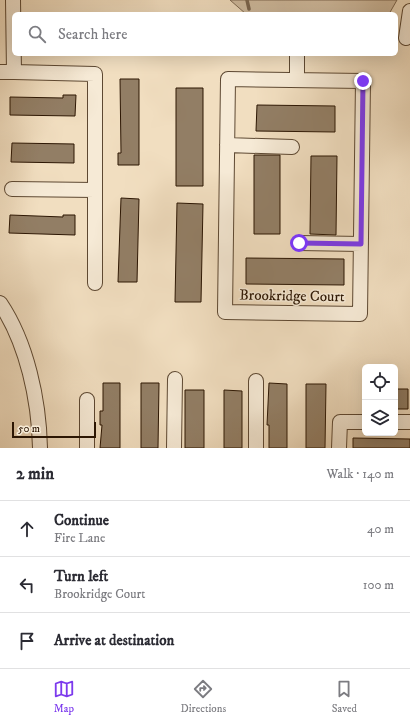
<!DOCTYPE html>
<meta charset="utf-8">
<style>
body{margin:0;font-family:"IM FELL DW Pica",serif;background:#f2f2f3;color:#2b2b33}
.controls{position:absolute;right:12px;bottom:12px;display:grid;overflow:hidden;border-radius:6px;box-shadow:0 4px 16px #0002}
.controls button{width:36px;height:36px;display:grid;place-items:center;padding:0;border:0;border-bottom:1px solid #e1e1e2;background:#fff;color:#2b2b33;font:20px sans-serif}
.scale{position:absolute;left:12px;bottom:10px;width:84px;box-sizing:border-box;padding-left:4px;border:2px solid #2c1603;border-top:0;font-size:11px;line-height:14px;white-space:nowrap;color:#2c1603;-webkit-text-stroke:3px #f6ead6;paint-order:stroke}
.stop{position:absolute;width:12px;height:12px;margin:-9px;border:3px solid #7c3aed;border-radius:50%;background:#fff}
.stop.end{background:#7c3aed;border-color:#fff;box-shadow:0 1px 4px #0008}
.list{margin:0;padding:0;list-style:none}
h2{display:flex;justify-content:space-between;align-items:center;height:52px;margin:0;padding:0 16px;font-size:17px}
h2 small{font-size:13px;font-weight:400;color:#7c7c81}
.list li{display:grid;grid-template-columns:26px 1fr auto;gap:12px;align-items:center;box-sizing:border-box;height:56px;padding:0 16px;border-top:1px solid #e1e1e2}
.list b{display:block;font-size:15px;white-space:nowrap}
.list p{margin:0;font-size:13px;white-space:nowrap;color:#7c7c81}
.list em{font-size:13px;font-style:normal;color:#7c7c81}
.icon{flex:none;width:22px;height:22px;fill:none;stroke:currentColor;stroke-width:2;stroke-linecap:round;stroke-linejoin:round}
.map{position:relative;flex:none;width:410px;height:448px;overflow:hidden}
.search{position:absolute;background:#fff;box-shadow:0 4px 16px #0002;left:12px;right:12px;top:12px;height:44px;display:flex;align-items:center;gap:10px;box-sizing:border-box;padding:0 14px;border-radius:6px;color:#7c7c81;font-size:15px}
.sheet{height:220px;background:#fff}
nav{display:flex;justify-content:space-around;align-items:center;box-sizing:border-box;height:56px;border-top:1px solid #e1e1e2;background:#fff;font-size:11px;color:#7c7c81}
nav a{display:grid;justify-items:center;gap:2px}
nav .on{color:#7c3aed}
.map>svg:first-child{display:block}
.green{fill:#d0bca0;stroke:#7e6952}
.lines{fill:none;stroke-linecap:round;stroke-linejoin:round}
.stream{stroke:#7a654e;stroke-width:3.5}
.building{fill:#927e65;stroke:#2c1603}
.minor-casing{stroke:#5d4832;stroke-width:16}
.minor{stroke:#f6ead6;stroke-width:14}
.route{stroke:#7c3aed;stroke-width:5}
.labels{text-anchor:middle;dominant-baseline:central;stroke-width:3;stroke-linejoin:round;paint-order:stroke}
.street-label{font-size:15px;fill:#2c1603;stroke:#f6ead6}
</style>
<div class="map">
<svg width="410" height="448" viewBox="0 0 410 448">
<rect width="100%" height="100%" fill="#f1dec0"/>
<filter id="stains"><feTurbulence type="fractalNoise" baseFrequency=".005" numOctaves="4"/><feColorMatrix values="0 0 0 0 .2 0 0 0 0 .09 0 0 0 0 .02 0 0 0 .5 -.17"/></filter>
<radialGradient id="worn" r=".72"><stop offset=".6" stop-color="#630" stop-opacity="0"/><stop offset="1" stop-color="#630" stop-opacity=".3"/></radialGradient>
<path class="green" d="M230,0H397L389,14H246Z"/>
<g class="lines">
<path class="stream" d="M247,0L249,9"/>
</g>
<path class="building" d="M120,79H139V165H118V153H121Z
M176,88H203V186H176Z
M63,95H76L75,116L10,115V97L63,98Z
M257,105L335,106V132L256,131Z
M12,143L74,144V163L11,162Z
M254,155H280V234H254Z
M311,156H337L336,235L310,234Z
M121,198L139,199L137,282H118Z
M177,203L203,204L201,302H175Z
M10,215L63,217V215H75V235L9,233Z
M246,258L344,259V285L246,284Z
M103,383H120V448H100L102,425H100V411H103Z
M141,383H159L158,448H141Z
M269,383L287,384V448H269V425H267Z
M306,384H326L325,448H306Z
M395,389H408V409H395Z
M185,390H204V448H185Z
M224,390L242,391V448H224Z
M353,438L410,439V448H353Z"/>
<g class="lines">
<defs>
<path id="minor" d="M13,0L14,72L95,74V283
M406,38L410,11
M0,72H14
M228,79L363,81L360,314L225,312Z
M297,79V54
M227,145L292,147
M12,189L95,190
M299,243L361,244
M0,303C27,343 39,400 40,448
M395,422H410
M87,448V400
M174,448L175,379
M256,448V381
M339,448L340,422H365"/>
</defs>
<use href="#minor" class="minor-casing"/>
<use href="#minor" class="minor"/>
</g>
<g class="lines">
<path class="route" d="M299,243L361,244L363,81"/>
</g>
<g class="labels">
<g class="street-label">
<text transform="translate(292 296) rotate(1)">Brookridge Court</text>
</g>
</g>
<rect width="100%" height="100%" filter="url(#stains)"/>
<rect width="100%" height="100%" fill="url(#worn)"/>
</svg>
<div class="controls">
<button><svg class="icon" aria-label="locate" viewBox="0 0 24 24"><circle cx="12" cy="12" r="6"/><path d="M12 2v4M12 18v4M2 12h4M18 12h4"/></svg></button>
<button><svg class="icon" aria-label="layers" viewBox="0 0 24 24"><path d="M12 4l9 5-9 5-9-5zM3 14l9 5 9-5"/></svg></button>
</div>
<div class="scale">50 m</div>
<div class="stop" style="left:299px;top:243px"></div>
<div class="stop end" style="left:363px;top:81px"></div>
<div class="search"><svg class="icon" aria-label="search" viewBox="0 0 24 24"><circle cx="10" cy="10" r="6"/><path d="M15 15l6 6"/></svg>Search here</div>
</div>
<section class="sheet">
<h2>2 min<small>Walk · 140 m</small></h2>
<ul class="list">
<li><svg class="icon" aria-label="ahead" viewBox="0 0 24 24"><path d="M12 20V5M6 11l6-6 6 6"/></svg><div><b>Continue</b><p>Fire Lane</p></div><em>40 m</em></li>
<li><svg class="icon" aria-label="left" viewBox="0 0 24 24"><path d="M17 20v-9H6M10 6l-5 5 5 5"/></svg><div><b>Turn left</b><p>Brookridge Court</p></div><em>100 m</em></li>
<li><svg class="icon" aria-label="arrive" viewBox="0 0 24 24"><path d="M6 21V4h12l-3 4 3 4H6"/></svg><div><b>Arrive at destination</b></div></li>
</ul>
</section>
<nav>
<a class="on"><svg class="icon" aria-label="map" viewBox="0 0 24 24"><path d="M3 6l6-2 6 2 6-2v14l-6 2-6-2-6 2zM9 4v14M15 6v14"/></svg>Map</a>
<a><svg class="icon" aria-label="directions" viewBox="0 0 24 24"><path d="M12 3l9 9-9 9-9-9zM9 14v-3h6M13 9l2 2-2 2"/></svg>Directions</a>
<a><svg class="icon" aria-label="saved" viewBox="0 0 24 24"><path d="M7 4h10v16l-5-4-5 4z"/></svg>Saved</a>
</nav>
